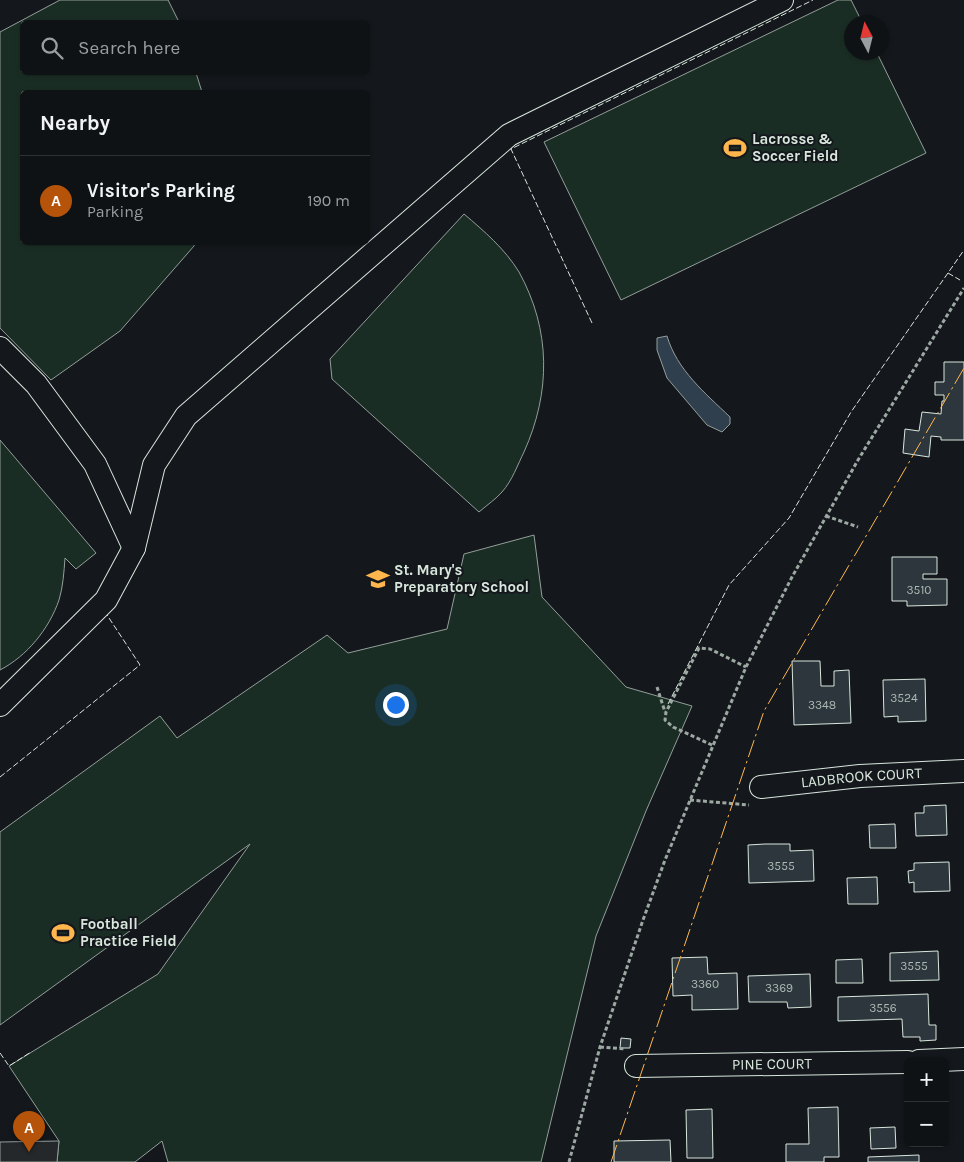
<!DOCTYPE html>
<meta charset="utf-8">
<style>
body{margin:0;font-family:Karla,sans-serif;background:#1d2022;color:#f1f3f6}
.controls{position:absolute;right:15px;bottom:15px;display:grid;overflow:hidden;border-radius:8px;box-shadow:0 1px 4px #0004}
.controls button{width:45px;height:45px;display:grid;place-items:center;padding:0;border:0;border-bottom:1px solid #2f3234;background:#0f1215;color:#f1f3f6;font:25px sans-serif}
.compass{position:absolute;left:844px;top:15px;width:45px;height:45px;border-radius:50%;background:#0f1215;box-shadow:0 1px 4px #0004;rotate:353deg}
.you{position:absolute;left:395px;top:704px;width:18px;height:18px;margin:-12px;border:4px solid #fff;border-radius:50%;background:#1a73e8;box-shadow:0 0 0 8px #1a73e833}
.badge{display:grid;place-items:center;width:32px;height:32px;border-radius:50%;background:#b45309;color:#fff;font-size:16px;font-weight:700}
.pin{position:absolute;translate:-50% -41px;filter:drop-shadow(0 1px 2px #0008)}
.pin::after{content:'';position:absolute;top:26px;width:18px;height:15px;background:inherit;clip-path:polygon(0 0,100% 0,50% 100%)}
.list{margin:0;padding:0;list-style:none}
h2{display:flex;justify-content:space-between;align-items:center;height:65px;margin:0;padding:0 20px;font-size:21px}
h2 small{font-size:16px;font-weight:400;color:#9b9ea0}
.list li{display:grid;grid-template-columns:32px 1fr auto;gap:15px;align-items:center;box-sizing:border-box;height:90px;padding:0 20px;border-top:1px solid #2f3234}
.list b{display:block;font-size:19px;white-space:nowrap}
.list p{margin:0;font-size:16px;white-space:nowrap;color:#9b9ea0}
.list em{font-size:16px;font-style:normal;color:#9b9ea0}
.icon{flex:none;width:28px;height:28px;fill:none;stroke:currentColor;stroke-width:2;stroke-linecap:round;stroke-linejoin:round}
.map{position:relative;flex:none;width:964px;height:1162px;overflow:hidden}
.search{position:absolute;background:#0f1215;box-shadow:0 1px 4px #0004;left:20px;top:20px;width:350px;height:55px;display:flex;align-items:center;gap:12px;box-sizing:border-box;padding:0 18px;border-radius:8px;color:#9b9ea0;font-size:19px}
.panel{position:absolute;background:#0f1215;box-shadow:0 1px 4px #0004;left:20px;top:90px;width:350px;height:155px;border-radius:8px}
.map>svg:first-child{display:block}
.green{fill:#1a2d24;stroke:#939e99}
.parking{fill:#24282b;stroke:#939e99}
.water{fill:#2f3f4d;stroke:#939e99}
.building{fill:#2c363c;stroke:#d8e6dc}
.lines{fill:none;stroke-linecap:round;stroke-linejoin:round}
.minor-casing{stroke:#d8e6dc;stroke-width:24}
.path{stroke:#9da8a2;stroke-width:3;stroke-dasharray:4 2.5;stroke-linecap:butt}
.minor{stroke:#14181c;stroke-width:22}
.fence{stroke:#d8e6dc;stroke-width:1;stroke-dasharray:6 2.5;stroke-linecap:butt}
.power{stroke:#ffb74d;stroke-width:1;stroke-dasharray:18 4 2.5 4;stroke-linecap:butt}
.labels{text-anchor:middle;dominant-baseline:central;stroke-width:4;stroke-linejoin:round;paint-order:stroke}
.number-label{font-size:12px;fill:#adbab4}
.poi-label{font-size:15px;font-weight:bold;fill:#d8e6dc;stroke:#14181c;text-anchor:start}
.street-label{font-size:15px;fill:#d8e6dc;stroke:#14181c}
</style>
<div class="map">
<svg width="964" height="1162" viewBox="0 0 964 1162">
<rect width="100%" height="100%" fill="#14181c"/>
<path class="green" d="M60,0H168L179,22H22V72L196,73L202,92H22V242L195,243L194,246L120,331L51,380L0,328V32Z
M838,0H851L862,22H852V52L877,53L926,153L621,300L544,142Z
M464,214C484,231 505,249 519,272C551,330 551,392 524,452C518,464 512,481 502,492C496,499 487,505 479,512L332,379L330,359Z
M0,440L96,553L76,569L65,558C64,572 63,587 59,600C49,629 27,656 0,670Z
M534,535L542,597L626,687L692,706L646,811L596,936L541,1162H168L162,1141L135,1162H57L59,1141L9,1066L158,974L250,844L0,1025V832L160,716L177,738L327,635L348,653L447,629L464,554Z"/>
<path class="parking" d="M59,1141L57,1162H0V1142Z"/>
<path class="water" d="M667,336C677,370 705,393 730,417V424L722,432L707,425L667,378L657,350V338Z"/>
<path class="building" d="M944,362H964V440H941V437L931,436L929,457L903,453L905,429L919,431L922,412L941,414L942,401H944V395H935V382H944Z
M892,557H937V574H923V579H947V605L907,606V601H892Z
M792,661H820L821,686H834V671L849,670L851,723L794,725Z
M925,679L926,721L898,722V716L884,717L883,680Z
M946,805L947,835L916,836L915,813H924V806Z
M895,824L896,848H870L869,825Z
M765,844H790V851L813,850L814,881L749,883L748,845Z
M949,862L950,891L914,892V882L909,883L908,871L914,870V863Z
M877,877L878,904H848L847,878Z
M938,951L939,980L890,981V953Z
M707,957L708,974L737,973L738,1009L692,1010V995L673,996L672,958Z
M862,959L863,983H836V960Z
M810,974L811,1007L788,1008L787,1002H749L748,976Z
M928,994L929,1025H936V1040L920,1041V1037H903L902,1019L838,1021V997Z
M621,1038L631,1039L630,1048H620Z
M838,1107L839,1157H824V1162H786V1144H809L808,1108Z
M712,1109L713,1158H687L686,1110Z
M895,1127L896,1148L871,1149L870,1128Z
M670,1140L671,1162H614V1141Z
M919,1155V1162H868V1157Z"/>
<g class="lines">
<defs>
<g id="minor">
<path d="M0,348L36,384L95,464L134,548"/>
<path d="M0,705L106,600L134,548L154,465L186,416L509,135L782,0"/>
<path id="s1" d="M761,787L860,776L964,771"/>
<path d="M919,1061L964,1059"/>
<path id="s2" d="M636,1066L908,1062"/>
</g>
</defs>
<use href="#minor" class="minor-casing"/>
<path class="path" d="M826,516L858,527
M657,687L665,712
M712,745L673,727L665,720L666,712L699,648L710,649L746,667
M690,800L749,805
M600,1047L625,1049
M569,1162L600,1047L643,920L665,860L746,667L792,577L858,460L964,288"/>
<use href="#minor" class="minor"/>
<path class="fence" d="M948,273L960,280
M592,323L511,149L813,0
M668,704L729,585L789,518L851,412L964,250
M0,777L140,665L107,615
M0,1053L9,1066L31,1052"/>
<path class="power" d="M611,1162L764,711L964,368"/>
</g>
<defs>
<symbol id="stadium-bare" viewBox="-9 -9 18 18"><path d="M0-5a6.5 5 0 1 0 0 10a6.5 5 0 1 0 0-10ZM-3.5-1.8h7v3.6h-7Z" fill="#ffb74d" stroke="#14181c" stroke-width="2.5" paint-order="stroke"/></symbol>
<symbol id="school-bare" viewBox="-9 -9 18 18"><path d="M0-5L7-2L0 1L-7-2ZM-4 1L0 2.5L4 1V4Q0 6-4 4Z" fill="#ffb74d" stroke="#14181c" stroke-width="2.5" paint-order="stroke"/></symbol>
</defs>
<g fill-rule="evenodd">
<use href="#stadium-bare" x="719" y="132" width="32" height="32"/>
<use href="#school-bare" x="362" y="563" width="32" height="32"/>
<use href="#stadium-bare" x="47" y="917" width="32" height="32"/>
</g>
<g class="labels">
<g class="number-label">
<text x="919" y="590">3510</text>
<text x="904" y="698">3524</text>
<text x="822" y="705">3348</text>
<text x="781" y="866">3555</text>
<text x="914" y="966">3555</text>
<text x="705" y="984">3360</text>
<text x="779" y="988">3369</text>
<text x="883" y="1008">3556</text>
</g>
<g class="poi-label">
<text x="752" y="139">Lacrosse &amp;<tspan x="752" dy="17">Soccer Field</tspan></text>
<text x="394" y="570">St. Mary's<tspan x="394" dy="17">Preparatory School</tspan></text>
<text x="80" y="924">Football<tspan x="80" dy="17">Practice Field</tspan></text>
</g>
<g class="street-label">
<text stroke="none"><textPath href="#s1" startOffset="101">LADBROOK COURT</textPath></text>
<text stroke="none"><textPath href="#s2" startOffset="136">PINE COURT</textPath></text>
</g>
</g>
</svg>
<div class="controls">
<button>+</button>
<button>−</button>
</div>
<svg class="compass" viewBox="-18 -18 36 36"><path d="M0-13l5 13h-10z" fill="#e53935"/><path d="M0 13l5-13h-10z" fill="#9b9ea0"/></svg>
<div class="you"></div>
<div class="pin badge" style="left:29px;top:1152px">A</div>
<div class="search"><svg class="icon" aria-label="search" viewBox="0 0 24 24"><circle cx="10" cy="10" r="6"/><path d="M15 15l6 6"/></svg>Search here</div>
<section class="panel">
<h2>Nearby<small></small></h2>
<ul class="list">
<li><span class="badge">A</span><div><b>Visitor's Parking</b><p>Parking</p></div><em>190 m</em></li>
</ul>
</section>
</div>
